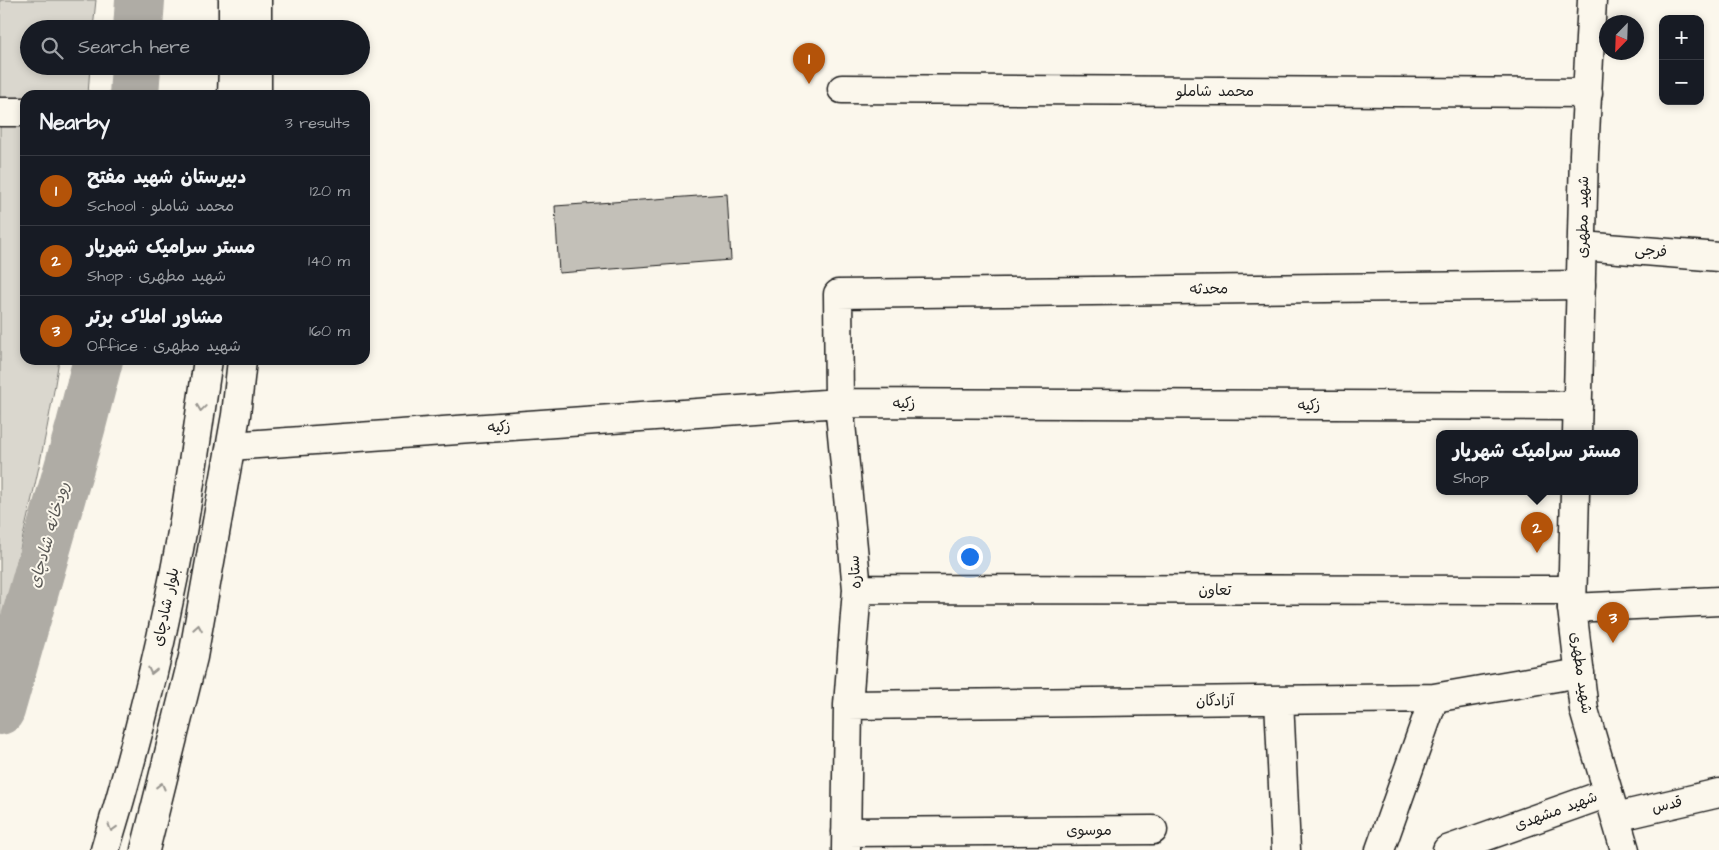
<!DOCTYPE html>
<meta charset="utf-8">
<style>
body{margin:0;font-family:"Architects Daughter","Playpen Sans Arabic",sans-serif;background:#20242c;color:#f1f3f6}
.controls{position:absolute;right:15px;top:15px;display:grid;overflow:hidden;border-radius:10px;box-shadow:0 2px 8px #0003}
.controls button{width:45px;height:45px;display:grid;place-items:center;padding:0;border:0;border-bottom:1px solid #363941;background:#171b24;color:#f1f3f6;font:25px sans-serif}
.compass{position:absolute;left:1599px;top:15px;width:45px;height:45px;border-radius:50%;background:#171b24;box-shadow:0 2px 8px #0003;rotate:203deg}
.you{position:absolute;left:969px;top:556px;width:18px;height:18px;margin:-12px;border:4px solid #fff;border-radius:50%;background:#1a73e8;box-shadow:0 0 0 8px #1a73e833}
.badge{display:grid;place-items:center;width:32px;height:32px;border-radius:50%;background:#b45309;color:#fff;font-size:16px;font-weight:700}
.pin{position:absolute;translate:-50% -41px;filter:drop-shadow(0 1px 2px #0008)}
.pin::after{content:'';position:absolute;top:26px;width:18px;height:15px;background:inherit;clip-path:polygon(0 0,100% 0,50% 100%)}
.popup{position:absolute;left:1436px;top:430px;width:202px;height:65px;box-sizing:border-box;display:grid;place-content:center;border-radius:10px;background:#171b24;filter:drop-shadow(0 1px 4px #0005);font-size:16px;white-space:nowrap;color:#9ea1a6}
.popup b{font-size:19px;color:#f1f3f6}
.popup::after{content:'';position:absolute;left:50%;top:100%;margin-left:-10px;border:10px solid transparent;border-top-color:#171b24}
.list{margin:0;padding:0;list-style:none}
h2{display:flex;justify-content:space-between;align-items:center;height:65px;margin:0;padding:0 20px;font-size:21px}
h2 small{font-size:16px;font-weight:400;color:#9ea1a6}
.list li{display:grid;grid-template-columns:32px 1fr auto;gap:15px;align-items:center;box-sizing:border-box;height:70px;padding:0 20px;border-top:1px solid #363941}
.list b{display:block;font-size:19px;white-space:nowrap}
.list p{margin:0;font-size:16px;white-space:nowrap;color:#9ea1a6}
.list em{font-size:16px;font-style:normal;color:#9ea1a6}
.icon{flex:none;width:28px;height:28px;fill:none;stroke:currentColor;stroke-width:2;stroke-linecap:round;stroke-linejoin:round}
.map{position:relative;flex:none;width:1719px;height:850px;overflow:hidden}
.search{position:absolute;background:#171b24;box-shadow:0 2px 8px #0003;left:20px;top:20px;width:350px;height:55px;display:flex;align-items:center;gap:12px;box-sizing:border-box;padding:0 18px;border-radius:28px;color:#9ea1a6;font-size:19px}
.panel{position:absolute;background:#171b24;box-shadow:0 2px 8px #0003;left:20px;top:90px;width:350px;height:275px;border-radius:15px}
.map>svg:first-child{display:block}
.green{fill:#dad7ce;stroke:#7b7a75}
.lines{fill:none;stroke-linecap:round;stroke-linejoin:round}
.river{stroke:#afaca5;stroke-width:50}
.building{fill:#c3c0b8;stroke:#1c1c1c}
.street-casing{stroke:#1c1c1c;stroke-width:31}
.secondary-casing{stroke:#1c1c1c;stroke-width:31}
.street{stroke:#fbf7ec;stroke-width:28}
.secondary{stroke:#fbf7ec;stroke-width:28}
.oneway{stroke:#97948e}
.labels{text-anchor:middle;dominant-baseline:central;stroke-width:4;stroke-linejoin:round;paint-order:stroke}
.street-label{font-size:15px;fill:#1c1c1c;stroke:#fbf7ec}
.water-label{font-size:16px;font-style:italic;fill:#575653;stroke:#fbf7ec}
</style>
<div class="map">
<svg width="1719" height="850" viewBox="0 0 1719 850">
<rect width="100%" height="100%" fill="#fbf7ec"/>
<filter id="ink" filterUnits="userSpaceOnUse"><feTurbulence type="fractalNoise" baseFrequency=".02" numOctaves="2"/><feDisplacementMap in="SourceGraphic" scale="10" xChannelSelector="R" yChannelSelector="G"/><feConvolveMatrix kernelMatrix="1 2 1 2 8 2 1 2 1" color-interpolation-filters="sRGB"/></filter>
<g filter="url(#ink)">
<path class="green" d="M0,0H96L93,29H29V66H90L88,95H25V360H59C45,451 22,541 0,631Z"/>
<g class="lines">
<path class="river" d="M138,29L140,0
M134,95L136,66
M0,710L80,429L98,360"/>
</g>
<path class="building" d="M727,194L731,260L559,273L555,206Z"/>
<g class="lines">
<defs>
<path id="street" d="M842,89L1588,93
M0,112H25
M1582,246L1719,257
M231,446L839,403L1578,406
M857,589L1572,590
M1572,608L1719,601
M1279,700L1286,850
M848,705L1434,698L1580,673
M1616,817L1719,793
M846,832L1153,830
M846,850L848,705L857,589L839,403L838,294L1581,285
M1380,850L1434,698
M1447,850L1608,793"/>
<path id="secondary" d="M233,0V29
M257,0V29
M232,95L233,66
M257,95V66
M1577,434L1584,154L1592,0
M1575,492L1572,608L1584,710L1625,850
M105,850C130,768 152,684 169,600C186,521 196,440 208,360
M145,850L193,657L236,415L242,360"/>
</defs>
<use href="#street" class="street-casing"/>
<use href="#secondary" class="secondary-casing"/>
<use href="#street" class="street"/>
<use href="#secondary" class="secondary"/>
</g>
<defs><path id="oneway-chevron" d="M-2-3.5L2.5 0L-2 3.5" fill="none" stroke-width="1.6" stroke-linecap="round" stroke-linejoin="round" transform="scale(1.25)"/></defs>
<g class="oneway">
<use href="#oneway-chevron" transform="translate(201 408) rotate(98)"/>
<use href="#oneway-chevron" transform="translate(198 628) rotate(-80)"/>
<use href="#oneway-chevron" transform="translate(152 671) rotate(103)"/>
<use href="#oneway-chevron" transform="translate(161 786) rotate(-76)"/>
<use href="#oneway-chevron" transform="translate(112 828) rotate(107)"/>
</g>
</g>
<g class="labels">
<g class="street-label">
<text x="1215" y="91">محمد شاملو</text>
<text transform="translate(1583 217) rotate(-89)">شهید مطهری</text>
<text transform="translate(1651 251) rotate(4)">فرجی</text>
<text transform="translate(1209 289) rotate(-1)">محدثه</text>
<text x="904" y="403">زکیه</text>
<text x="1309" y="405">زکیه</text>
<text transform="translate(499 427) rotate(-4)">زکیه</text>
<text transform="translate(855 572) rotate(-94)">ستاره</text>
<text x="1215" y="590">تعاون</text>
<text transform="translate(166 607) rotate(-78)">بلوار شادچای</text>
<text transform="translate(1581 673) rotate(82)">شهید مطهری</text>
<text transform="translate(1215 701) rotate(-1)">آزادگان</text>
<text transform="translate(1667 805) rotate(-13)">قدس</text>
<text transform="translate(1556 811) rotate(-20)">شهید مشهدی</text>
<text x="1089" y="830">موسوی</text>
</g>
<g class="water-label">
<text transform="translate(49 535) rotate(-74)">رودخانه شادچای</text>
</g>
</g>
</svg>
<div class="controls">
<button>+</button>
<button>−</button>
</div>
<svg class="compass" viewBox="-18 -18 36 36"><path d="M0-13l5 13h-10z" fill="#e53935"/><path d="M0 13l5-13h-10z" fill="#9ea1a6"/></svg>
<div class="you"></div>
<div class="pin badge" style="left:809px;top:84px">1</div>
<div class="pin badge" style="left:1537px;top:553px">2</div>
<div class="popup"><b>مستر سرامیک شهریار</b>Shop</div>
<div class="pin badge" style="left:1613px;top:643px">3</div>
<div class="search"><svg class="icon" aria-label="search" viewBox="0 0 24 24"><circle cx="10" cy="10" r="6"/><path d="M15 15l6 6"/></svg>Search here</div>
<section class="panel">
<h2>Nearby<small>3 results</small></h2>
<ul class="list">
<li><span class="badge">1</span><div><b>دبیرستان شهید مفتح</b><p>School · محمد شاملو</p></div><em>120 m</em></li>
<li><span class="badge">2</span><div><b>مستر سرامیک شهریار</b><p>Shop · شهید مطهری</p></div><em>140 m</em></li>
<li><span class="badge">3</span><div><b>مشاور املاک برتر</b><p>Office · شهید مطهری</p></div><em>160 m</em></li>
</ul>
</section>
</div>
